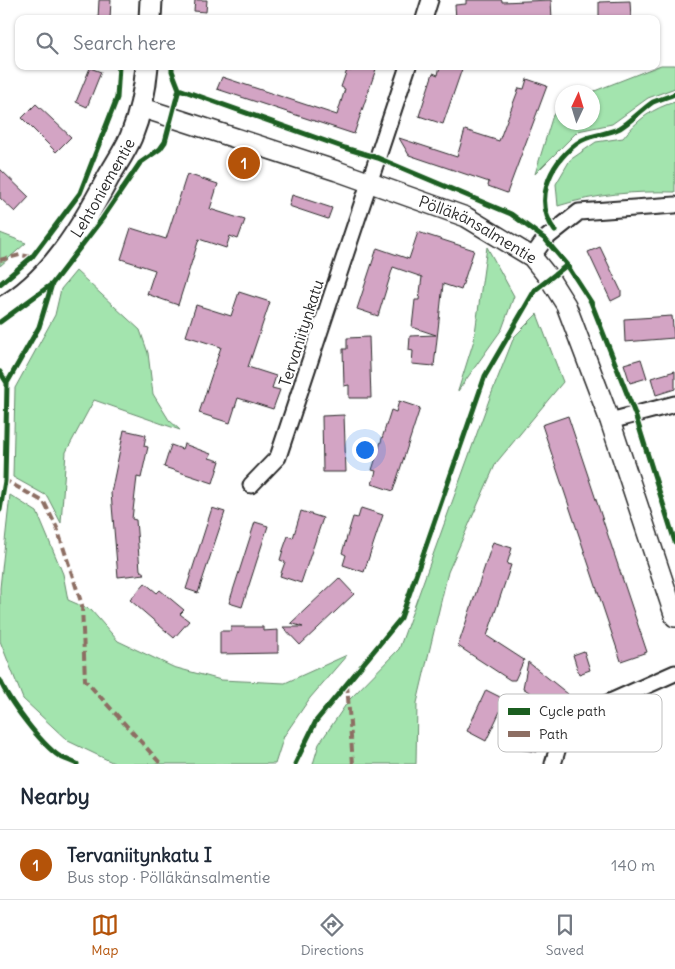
<!DOCTYPE html>
<meta charset="utf-8">
<style>
body{margin:0;font-family:Delius,sans-serif;background:#f2f2f3;color:#1f2937}
.compass{position:absolute;left:555px;top:85px;width:45px;height:45px;border-radius:50%;background:#fff;box-shadow:0 1px 4px #0004;rotate:4deg}
.you{position:absolute;left:364px;top:449px;width:18px;height:18px;margin:-12px;border:4px solid #fff;border-radius:50%;background:#1a73e8;box-shadow:0 0 0 8px #1a73e833}
.badge{display:grid;place-items:center;width:32px;height:32px;border-radius:50%;background:#b45309;color:#fff;font-size:16px;font-weight:700}
.pin{position:absolute;translate:-50% -50%;border:2px solid #fff;box-shadow:0 1px 5px #0006}
.list{margin:0;padding:0;list-style:none}
h2{display:flex;justify-content:space-between;align-items:center;height:65px;margin:0;padding:0 20px;font-size:21px}
h2 small{font-size:16px;font-weight:400;color:#747a83}
.list li{display:grid;grid-template-columns:32px 1fr auto;gap:15px;align-items:center;box-sizing:border-box;height:70px;padding:0 20px;border-top:1px solid #e0e1e3}
.list b{display:block;font-size:19px;white-space:nowrap}
.list p{margin:0;font-size:16px;white-space:nowrap;color:#747a83}
.list em{font-size:16px;font-style:normal;color:#747a83}
.icon{flex:none;width:28px;height:28px;fill:none;stroke:currentColor;stroke-width:2;stroke-linecap:round;stroke-linejoin:round}
.map{position:relative;flex:none;width:675px;height:764px;overflow:hidden}
.search{position:absolute;background:#fff;box-shadow:0 1px 4px #0004;left:15px;right:15px;top:15px;height:55px;display:flex;align-items:center;gap:12px;box-sizing:border-box;padding:0 18px;border-radius:10px;color:#747a83;font-size:19px}
.sheet{height:135px;background:#fff}
nav{display:flex;justify-content:space-around;align-items:center;box-sizing:border-box;height:70px;border-top:1px solid #e0e1e3;background:#fff;font-size:14px;color:#747a83}
nav a{display:grid;justify-items:center;gap:2px}
nav .on{color:#b45309}
.map>svg:first-child{display:block}
.green{fill:#a3e4ae;stroke:#67886c}
.building{fill:#d3a4c4;stroke:#2b2b2b}
.lines{fill:none;stroke-linecap:round;stroke-linejoin:round}
.minor-casing{stroke:#2b2b2b;stroke-width:19}
.tertiary-casing{stroke:#2b2b2b;stroke-width:22}
.secondary-casing{stroke:#2b2b2b;stroke-width:25}
.minor{stroke:#fff;stroke-width:15}
.tertiary{stroke:#fff;stroke-width:19}
.secondary{stroke:#fff;stroke-width:21}
.quiet{stroke:#8d6e63;stroke-width:4;stroke-dasharray:8 4;stroke-linecap:butt}
.cycleway-casing{stroke:#fff;stroke-width:8}
.cycleway{stroke:#1b5e20;stroke-width:5}
.labels{text-anchor:middle;dominant-baseline:central;stroke-width:4;stroke-linejoin:round;paint-order:stroke}
.street-label{font-size:16px;fill:#2b2b2b;stroke:#fff}
.key{fill:#fff;stroke:#bfbfbf;stroke-width:1}
.key-label{font-size:14px;fill:#2b2b2b}
</style>
<div class="map">
<svg width="675" height="764" viewBox="0 0 675 764">
<rect width="100%" height="100%" fill="#fff"/>
<filter id="ink" filterUnits="userSpaceOnUse"><feTurbulence type="fractalNoise" baseFrequency=".02" numOctaves="2"/><feDisplacementMap in="SourceGraphic" scale="10" xChannelSelector="R" yChannelSelector="G"/><feConvolveMatrix kernelMatrix="1 2 1 2 8 2 1 2 1" color-interpolation-filters="sRGB"/></filter>
<g filter="url(#ink)">
<path class="green" d="M661,65H675V88L648,98L612,124L578,131L535,174L553,115L562,110V122H592V92Z
M675,102V192C635,191 596,194 558,206L556,184L570,160L596,142L623,138C637,120 653,108 675,102Z
M0,233L26,243L0,266Z
M487,247L514,296L502,329L458,391L474,340Z
M76,271L140,330L148,353L153,394L169,420L180,430L94,400L66,452L61,523L47,496L13,477L15,388L55,315L61,289Z
M537,314L563,382L496,463L448,572L417,703L416,764H313L319,744L349,700L399,649L489,400L514,337Z
M10,495L37,512L63,574L68,600L91,610L118,641L173,667L221,680L285,683L347,655L310,698L284,736L275,764H116L68,741L23,699L0,641V588Z"/>
<path class="building" d="M99,0H111L110,19H98Z
M195,0H207L206,12L194,11Z
M466,0H502V2L551,0L552,19H456L455,5L466,4Z
M630,1L631,19H599V2Z
M353,66H377L354,134L217,89L222,77L337,115L345,89L341,87L347,70L351,71Z
M440,66H463L443,124L419,116L433,73L438,75Z
M90,68L101,72L87,107L76,102Z
M527,79L547,86L507,193L488,186L489,182L409,155L399,138L457,157L465,130L499,141L519,88L524,89Z
M36,104L71,137L56,152L22,118Z
M0,169L29,197L15,212L0,198Z
M187,174L218,184L210,209L245,220L238,239L230,236L226,248L199,239L178,305L147,294L155,270L121,259L131,228L166,239Z
M292,195L332,208L328,219L289,206Z
M418,232L474,250L461,290L443,284L434,366L412,364L413,351L409,350L410,336L436,335L412,327L415,300H419L422,277L393,267L378,316L357,309L377,248L409,259Z
M600,247L621,291V296L611,301L588,252Z
M239,292L270,302L248,367L276,376L272,388L280,390L273,409L238,398L230,423L199,413L221,347L186,336L196,305L231,316Z
M672,316L674,338L625,342L624,319Z
M369,337L371,398H349V385L344,386L343,349H347V338Z
M641,359L647,378L630,383L624,364Z
M675,371V389L656,395L651,378Z
M399,401L420,408L393,491L372,484L376,471L372,470L391,410L396,412Z
M344,415L346,472H323L322,416Z
M568,416L647,652L621,661L542,425Z
M124,430L146,435L144,446L148,447L141,478L137,477L132,519L136,520L140,570L145,574L118,577L111,493Z
M184,444L211,454L209,458L220,461L213,483L164,467L171,445L182,449Z
M212,508L225,512L198,593L186,589Z
M361,508L383,515L364,572L343,565L346,555L342,553L353,517L358,518Z
M301,511L323,518L301,583L280,576L285,562L280,560L283,550L288,536L293,538Z
M255,522L268,526L242,607L229,603Z
M493,542L512,548L507,564L511,565L487,636L524,660L515,680H510L458,646Z
M339,578L354,594L300,645L283,627H303L291,623Z
M145,583L157,593L160,590L184,610L180,614L189,621L174,638L130,600Z
M231,627H263V631L278,630V653L220,654V631H231Z
M584,651L590,670L579,674L573,655Z
M528,662L568,694L557,711L523,688Z
M486,690L504,699V703L486,741L467,731Z
M515,733L540,737L537,752L512,748Z"/>
<g class="lines">
<defs>
<path id="minor" d="M424,19L430,0
M532,257L545,239L579,212L675,205
M610,421L675,404
M251,485L278,457L408,66
M553,764L562,734L583,714L675,673"/>
<g id="tertiary">
<path id="s1" d="M140,107L337,171L466,217L532,257L549,278L566,305L610,421L675,617"/>
</g>
<g id="secondary">
<path d="M150,19L151,0"/>
<path id="s2" d="M0,309C51,281 82,227 108,178C116,164 125,151 131,137C140,115 145,90 147,66"/>
</g>
</defs>
<use href="#minor" class="minor-casing"/>
<use href="#tertiary" class="tertiary-casing"/>
<use href="#secondary" class="secondary-casing"/>
<use href="#minor" class="minor"/>
<use href="#tertiary" class="tertiary"/>
<use href="#secondary" class="secondary"/>
<path class="quiet" d="M0,260L20,255L32,257
M3,479L44,502L57,528L82,605L85,680L161,764
M347,684L353,764"/>
<defs>
<path id="cycleway" d="M179,89L345,148L378,158L511,214L545,239L567,265L535,290L485,376L401,618L316,721L295,764
M555,231C533,201 549,165 576,144C588,134 607,135 620,128C632,121 641,110 653,102C660,99 668,97 675,94
M567,265L591,302L635,414L675,542
M0,284L32,257L80,193L117,98L119,66
M0,322L52,284
M0,372L7,383L5,481L0,510
M7,383L39,327L52,284L102,219L140,163L160,149L165,142L179,89L172,71V66
M0,680C8,700 41,744 59,756C64,759 71,761 77,764"/>
</defs>
<use href="#cycleway" class="cycleway-casing"/>
<use href="#cycleway" class="cycleway"/>
</g>
</g>
<g class="labels">
<g class="street-label">
<text stroke="none"><textPath href="#s2" startOffset="161">Lehtoniementie</textPath></text>
<text stroke="none"><textPath href="#s1" startOffset="360">Pölläkänsalmentie</textPath></text>
<text transform="translate(301 333) rotate(-72)">Tervaniitynkatu</text>
</g>
</g>
<rect x="498" y="694" width="164" height="58" rx="8" class="key"/>
<rect x="508" y="708" width="22" height="7" fill="#1b5e20"/>
<rect x="508" y="731" width="22" height="6" fill="#8d6e63"/>
<g class="key-label">
<text x="539" y="716">Cycle path</text>
<text x="539" y="739">Path</text>
</g>
</svg>
<svg class="compass" viewBox="-18 -18 36 36"><path d="M0-13l5 13h-10z" fill="#e53935"/><path d="M0 13l5-13h-10z" fill="#747a83"/></svg>
<div class="you"></div>
<div class="pin badge" style="left:244px;top:163px">1</div>
<div class="search"><svg class="icon" aria-label="search" viewBox="0 0 24 24"><circle cx="10" cy="10" r="6"/><path d="M15 15l6 6"/></svg>Search here</div>
</div>
<section class="sheet">
<h2>Nearby<small></small></h2>
<ul class="list">
<li><span class="badge">1</span><div><b>Tervaniitynkatu I</b><p>Bus stop · Pölläkänsalmentie</p></div><em>140 m</em></li>
</ul>
</section>
<nav>
<a class="on"><svg class="icon" aria-label="map" viewBox="0 0 24 24"><path d="M3 6l6-2 6 2 6-2v14l-6 2-6-2-6 2zM9 4v14M15 6v14"/></svg>Map</a>
<a><svg class="icon" aria-label="directions" viewBox="0 0 24 24"><path d="M12 3l9 9-9 9-9-9zM9 14v-3h6M13 9l2 2-2 2"/></svg>Directions</a>
<a><svg class="icon" aria-label="saved" viewBox="0 0 24 24"><path d="M7 4h10v16l-5-4-5 4z"/></svg>Saved</a>
</nav>
